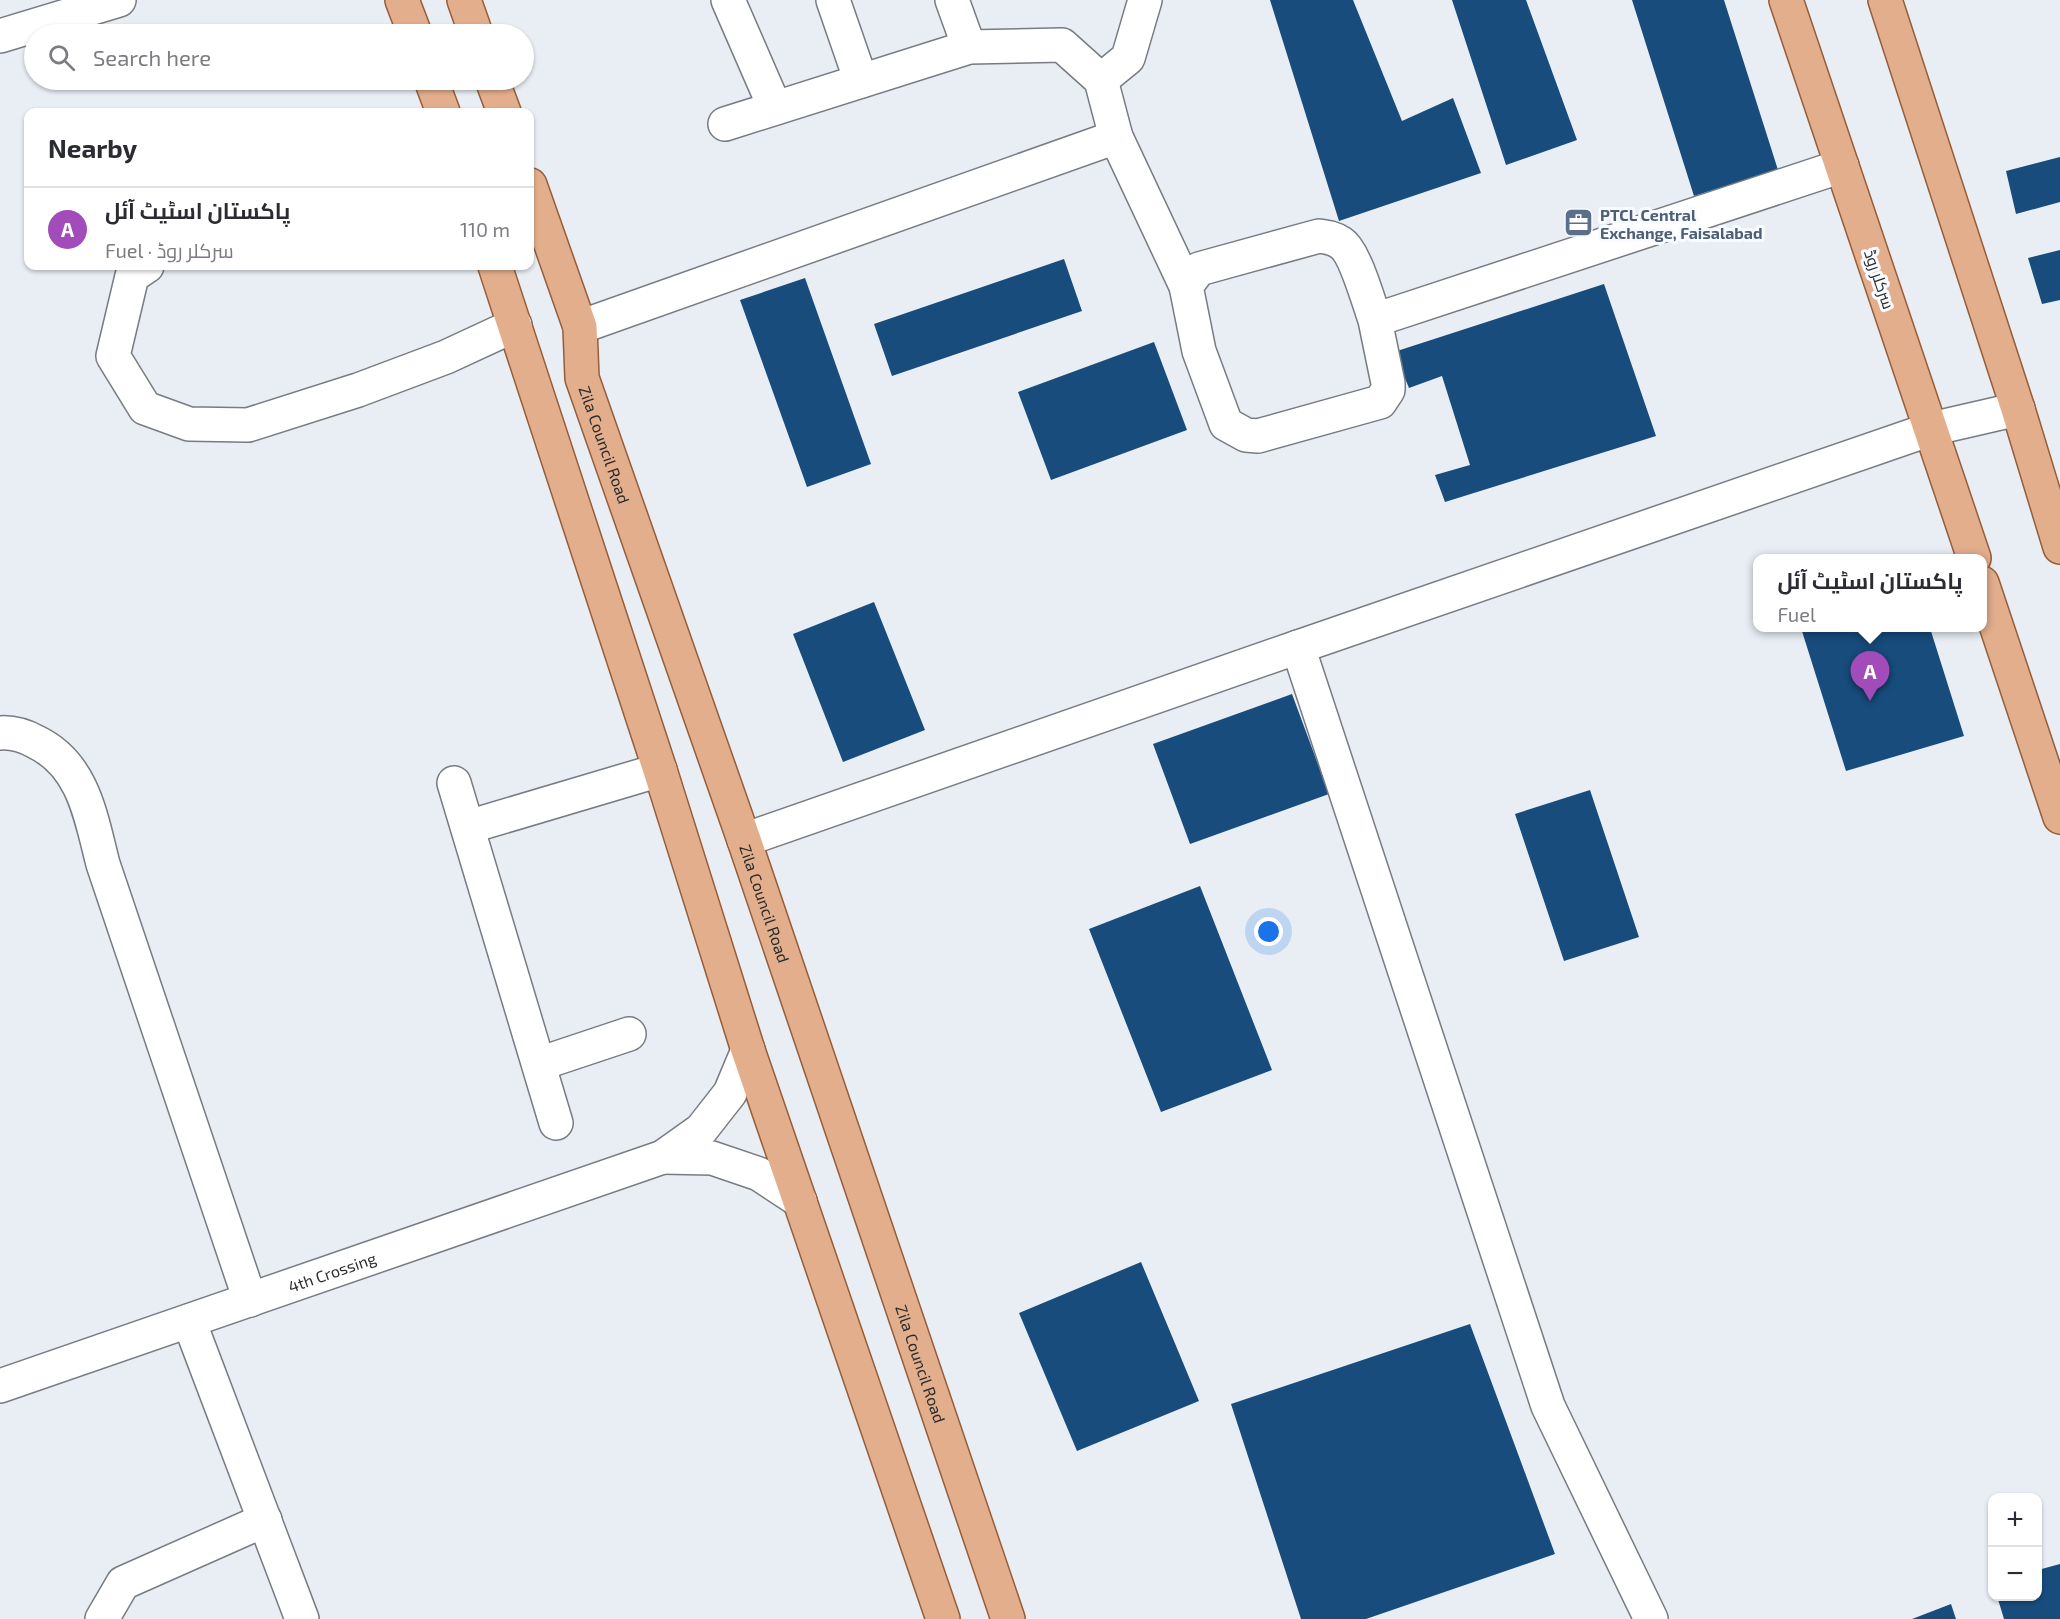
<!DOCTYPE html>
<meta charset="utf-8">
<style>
body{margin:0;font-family:"Exo 2",Cairo,sans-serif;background:#f7f7f7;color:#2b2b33}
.controls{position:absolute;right:18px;bottom:18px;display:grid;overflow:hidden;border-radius:12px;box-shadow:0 2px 4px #0004}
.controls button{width:54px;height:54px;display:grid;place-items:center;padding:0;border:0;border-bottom:2px solid #e1e1e2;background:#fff;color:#2b2b33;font:30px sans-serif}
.you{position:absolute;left:1269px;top:932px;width:21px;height:21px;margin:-15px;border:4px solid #fff;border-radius:50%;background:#1a73e8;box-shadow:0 0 0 9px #1a73e833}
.badge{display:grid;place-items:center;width:39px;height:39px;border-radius:50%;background:#a14cb9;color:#fff;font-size:20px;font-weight:700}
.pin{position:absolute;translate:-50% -50px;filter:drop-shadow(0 2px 3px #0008)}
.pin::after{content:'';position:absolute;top:32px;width:21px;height:18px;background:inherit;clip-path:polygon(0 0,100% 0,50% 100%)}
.popup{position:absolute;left:1753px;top:554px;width:234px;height:78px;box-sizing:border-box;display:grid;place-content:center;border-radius:12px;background:#fff;filter:drop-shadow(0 2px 4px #0005);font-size:20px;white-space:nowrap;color:#7c7c81}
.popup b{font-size:22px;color:#2b2b33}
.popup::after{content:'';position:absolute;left:50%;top:100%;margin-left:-12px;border:12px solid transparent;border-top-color:#fff}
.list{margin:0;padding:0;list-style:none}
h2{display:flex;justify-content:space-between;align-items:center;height:78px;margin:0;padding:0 24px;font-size:26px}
h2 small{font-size:20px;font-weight:400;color:#7c7c81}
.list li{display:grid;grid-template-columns:39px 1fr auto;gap:18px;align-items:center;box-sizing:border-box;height:84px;padding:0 24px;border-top:2px solid #e1e1e2}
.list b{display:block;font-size:22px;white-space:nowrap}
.list p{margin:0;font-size:20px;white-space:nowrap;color:#7c7c81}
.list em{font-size:20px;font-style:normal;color:#7c7c81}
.icon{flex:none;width:33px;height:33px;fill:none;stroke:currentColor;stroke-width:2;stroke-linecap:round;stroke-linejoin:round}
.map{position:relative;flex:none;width:2060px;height:1619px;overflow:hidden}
.search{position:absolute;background:#fff;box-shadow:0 2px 4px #0004;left:24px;top:24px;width:510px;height:66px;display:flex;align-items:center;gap:15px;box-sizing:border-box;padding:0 21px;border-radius:33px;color:#7c7c81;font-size:22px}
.panel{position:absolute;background:#fff;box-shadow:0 2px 4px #0004;left:24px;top:108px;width:510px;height:162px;border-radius:12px}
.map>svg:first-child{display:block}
.building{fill:#174c7d}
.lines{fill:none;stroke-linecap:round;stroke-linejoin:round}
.minor-casing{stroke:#777c82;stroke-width:36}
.major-casing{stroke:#965d39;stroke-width:36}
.minor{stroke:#fff;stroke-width:33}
.major{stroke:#e3ae8c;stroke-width:33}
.labels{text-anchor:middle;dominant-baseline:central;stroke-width:6;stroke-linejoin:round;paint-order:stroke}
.service-label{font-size:16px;font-weight:bold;fill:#4e5e75;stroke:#f8fbff;text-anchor:start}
.street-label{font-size:16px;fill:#2a2c2e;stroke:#f8fbff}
</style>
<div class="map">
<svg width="2060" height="1619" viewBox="0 0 2060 1619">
<rect width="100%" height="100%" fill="#e8eef4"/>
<path class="building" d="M1270,0H1353L1402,121L1453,98L1481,173L1339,221Z
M1452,0H1526L1577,140L1506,165Z
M1632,0H1724L1778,170L1694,196Z
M2060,157V202L2016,214L2006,171Z
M2060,250V300L2042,304L2028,258Z
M1064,259L1082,311L892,376L874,324Z
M805,278L871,464L807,487L740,300Z
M1604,284L1656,436L1445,502L1435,475L1470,465L1442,376L1409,388L1394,352Z
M1154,342L1187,430L1051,480L1018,392Z
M874,602L925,730L843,762L793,634Z
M1801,628H1930L1964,736L1846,771Z
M1292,694L1329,794L1190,844L1153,744Z
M1590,790L1639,937L1564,961L1515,814Z
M1200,886L1272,1070L1161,1112L1089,929Z
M1141,1262L1199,1401L1077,1451L1019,1313Z
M1470,1324L1555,1554L1366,1619H1301L1231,1404Z
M2060,1564V1619H2004L1997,1596H2038V1570Z
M1951,1604L1956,1619H1912Z"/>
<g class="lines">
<defs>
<g id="minor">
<path d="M728,0L775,108"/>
<path d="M833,0L861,81"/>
<path d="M952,0L969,47"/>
<path d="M0,36L119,0"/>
<path d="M1101,80L1128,58L1145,0"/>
<path d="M725,124L969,47L1062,45L1101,80L1116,137"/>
<path d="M147,266L132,276L113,356L145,408L189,424L248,425L358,390L446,357L515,325"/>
<path d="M1375,320L1388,383V390L1380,402L1258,436L1246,435L1226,424L1199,351L1186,286L1199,269L1319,236C1327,237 1334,238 1341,243C1355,252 1369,303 1375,320L1842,166"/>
<path d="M580,327L1116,137L1186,286"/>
<path d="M1298,647L1548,1406L1651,1619"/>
<path d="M0,733C13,732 25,736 36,742C84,765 91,818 103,864L250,1300"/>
<path d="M454,783L556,1123"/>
<path d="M468,827L660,770"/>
<path d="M744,840L1298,647L1931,429L2018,409"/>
<path d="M539,1064L629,1034"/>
<path d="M663,1157L712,1158L759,1174L800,1201"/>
<path d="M189,1321L302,1619"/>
<path id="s1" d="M0,1386L663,1157L701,1130L730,1093L748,1050"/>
<path d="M102,1619L123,1583L265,1520"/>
</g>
<g id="major">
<path d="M402,0L415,34"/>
<path d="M464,0L476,34"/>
<path d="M1786,0L1974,558"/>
<path d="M1885,0L2018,409L2060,547"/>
<path d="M431,80L443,112"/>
<path d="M492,80L504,112"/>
<path id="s2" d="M530,185L580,327L582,378L744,840L1008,1619"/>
<path d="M495,266L660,770L748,1050L943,1619"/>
<path d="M1982,583L2060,817"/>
</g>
</defs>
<use href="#minor" class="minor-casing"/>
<use href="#major" class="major-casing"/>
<use href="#minor" class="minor"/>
<use href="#major" class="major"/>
</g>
<defs>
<symbol id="office-square" viewBox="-11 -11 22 22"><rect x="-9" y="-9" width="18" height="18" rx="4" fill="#5c6f8a" stroke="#f8fbff"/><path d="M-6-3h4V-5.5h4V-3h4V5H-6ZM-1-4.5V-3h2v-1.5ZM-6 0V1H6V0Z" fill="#fff"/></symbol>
</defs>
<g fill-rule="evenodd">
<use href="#office-square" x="1562" y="206" width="33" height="33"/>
</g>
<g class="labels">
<g class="service-label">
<text x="1600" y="214">PTCL Central<tspan x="1600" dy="18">Exchange, Faisalabad</tspan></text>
</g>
<g class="street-label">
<text transform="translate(1880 279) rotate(71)">سرکلر روڈ</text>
<text stroke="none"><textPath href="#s2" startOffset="272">Zila Council Road</textPath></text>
<text stroke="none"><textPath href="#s2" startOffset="758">Zila Council Road</textPath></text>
<text stroke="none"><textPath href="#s1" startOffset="351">4th Crossing</textPath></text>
<text stroke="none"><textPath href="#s2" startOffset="1244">Zila Council Road</textPath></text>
</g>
</g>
</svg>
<div class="controls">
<button>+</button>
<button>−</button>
</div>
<div class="you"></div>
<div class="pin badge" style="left:1870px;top:701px">A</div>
<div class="popup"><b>پاکستان اسٹیٹ آئل</b>Fuel</div>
<div class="search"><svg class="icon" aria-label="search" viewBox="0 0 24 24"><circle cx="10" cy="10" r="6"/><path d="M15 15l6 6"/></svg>Search here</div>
<section class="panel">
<h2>Nearby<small></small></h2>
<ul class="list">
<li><span class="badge">A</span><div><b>پاکستان اسٹیٹ آئل</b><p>Fuel · سرکلر روڈ</p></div><em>110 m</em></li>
</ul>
</section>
</div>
